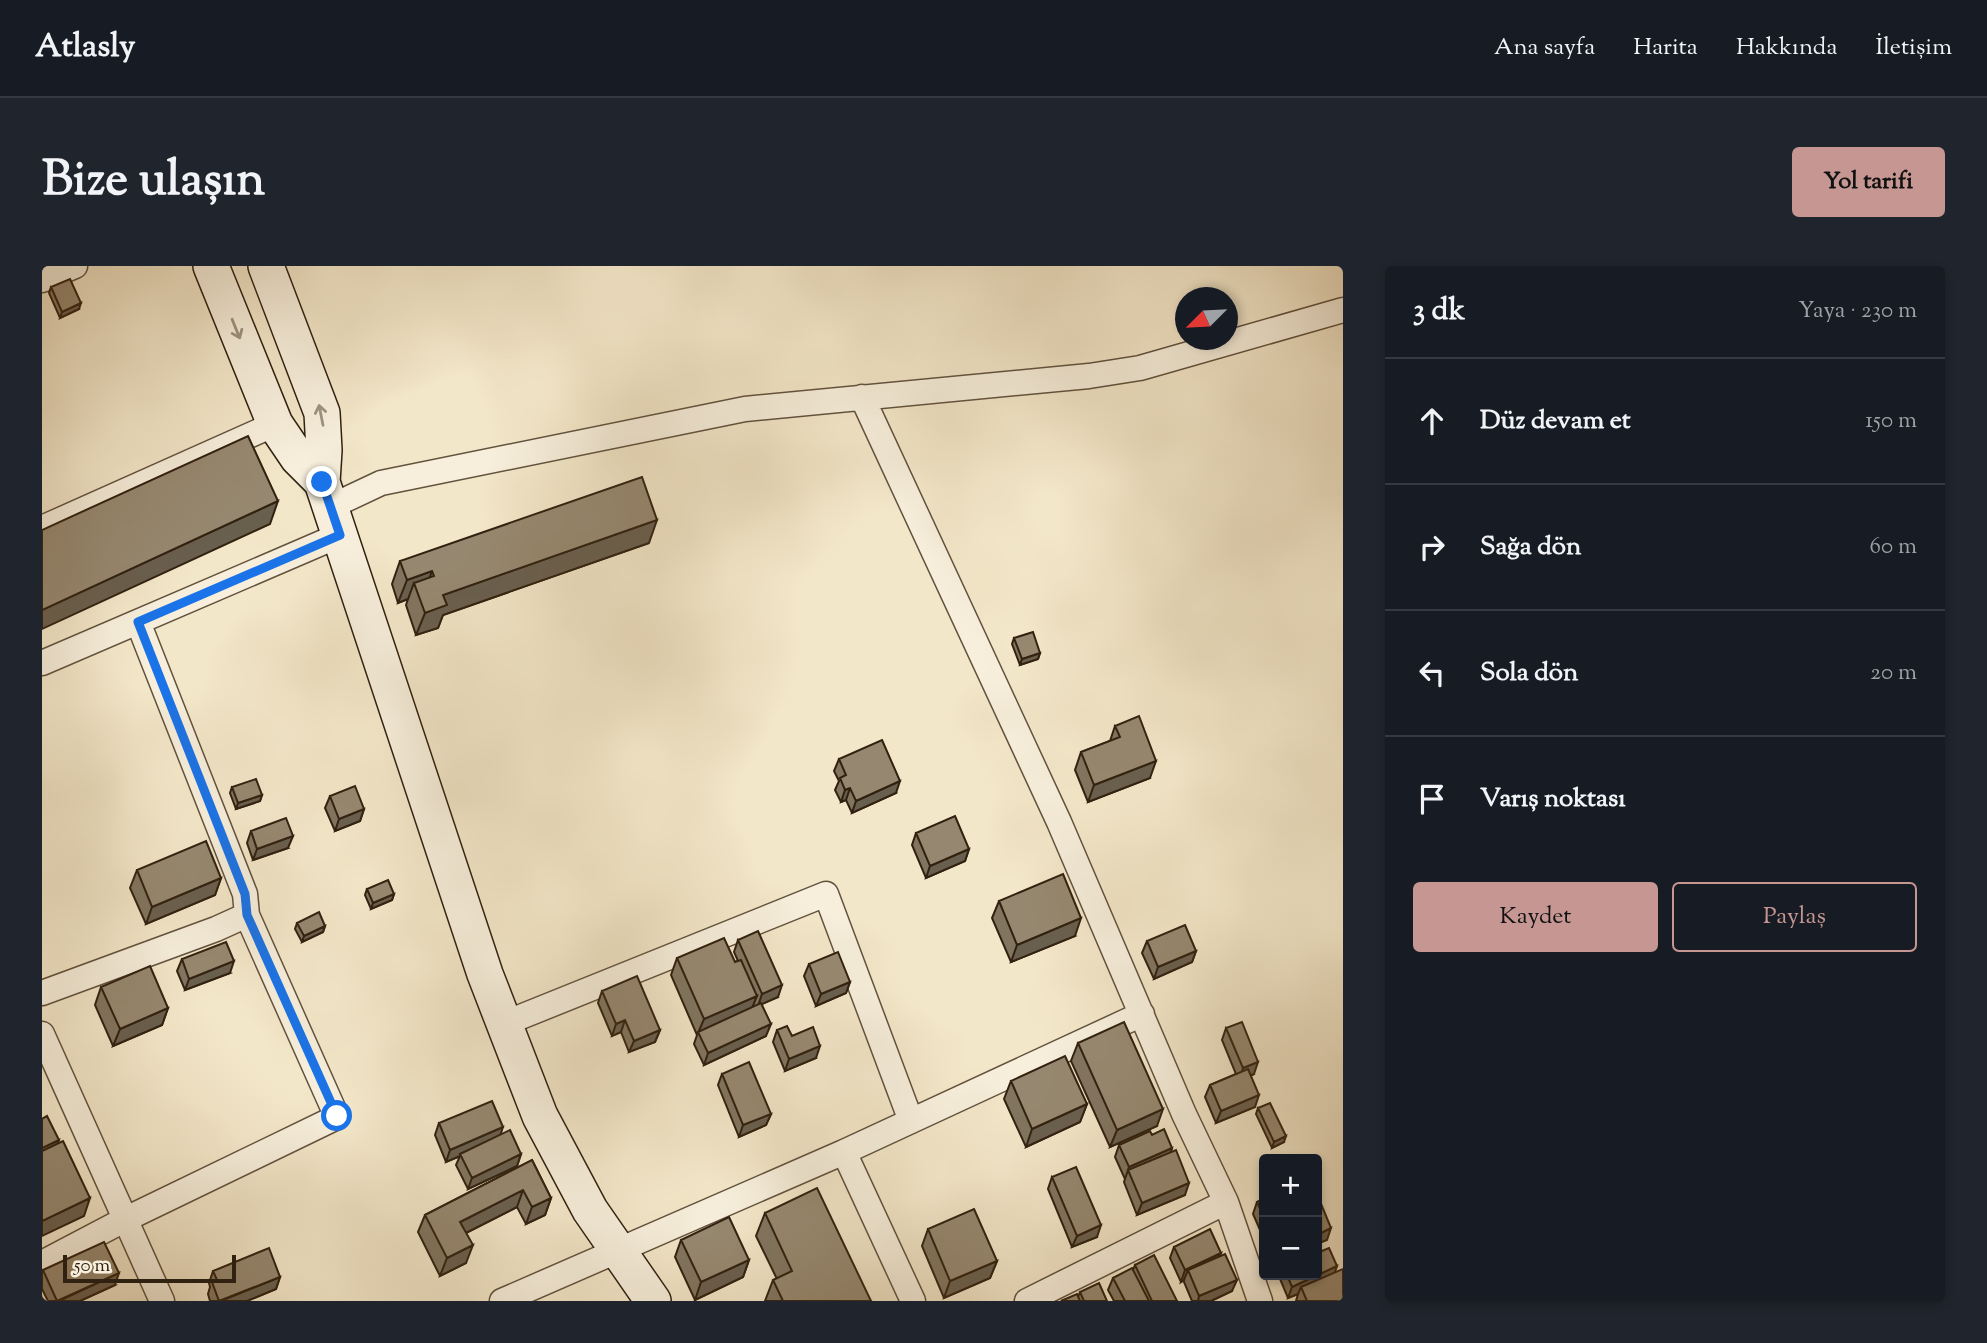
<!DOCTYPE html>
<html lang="tr">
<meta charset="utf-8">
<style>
body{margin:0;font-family:"Sorts Mill Goudy",serif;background:#20242c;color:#f1f3f6}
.controls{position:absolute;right:21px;bottom:21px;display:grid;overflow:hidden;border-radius:7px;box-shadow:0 4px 10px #0003}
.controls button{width:63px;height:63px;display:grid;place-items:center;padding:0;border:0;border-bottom:2px solid #363941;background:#171b24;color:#f1f3f6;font:35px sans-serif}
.compass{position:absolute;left:1133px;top:21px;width:63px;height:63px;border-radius:50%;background:#171b24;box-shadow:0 4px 10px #0003;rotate:246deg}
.scale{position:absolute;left:21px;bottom:18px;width:173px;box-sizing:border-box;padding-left:7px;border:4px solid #312110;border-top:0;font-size:19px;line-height:24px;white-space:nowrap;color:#312110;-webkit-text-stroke:5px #f7efdc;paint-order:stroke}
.stop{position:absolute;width:21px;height:21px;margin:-16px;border:5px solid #1a73e8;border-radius:50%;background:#fff}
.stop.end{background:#1a73e8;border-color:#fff;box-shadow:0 2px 7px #0008}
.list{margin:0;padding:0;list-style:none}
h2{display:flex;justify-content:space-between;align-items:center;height:91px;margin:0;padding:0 28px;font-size:30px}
h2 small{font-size:23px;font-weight:400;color:#9ea1a6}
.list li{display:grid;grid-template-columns:46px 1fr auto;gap:21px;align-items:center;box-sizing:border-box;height:126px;padding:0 28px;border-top:2px solid #363941}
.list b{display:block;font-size:26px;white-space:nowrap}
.list em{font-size:23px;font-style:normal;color:#9ea1a6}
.actions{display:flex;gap:14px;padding:21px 28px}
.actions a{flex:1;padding:16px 0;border:2px solid #c59692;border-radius:7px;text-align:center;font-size:24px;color:#c59692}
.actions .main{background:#c59692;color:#111}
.icon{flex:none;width:38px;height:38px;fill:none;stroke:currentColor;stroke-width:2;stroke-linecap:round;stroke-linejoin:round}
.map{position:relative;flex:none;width:1301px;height:1035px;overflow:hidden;border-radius:7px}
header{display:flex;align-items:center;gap:42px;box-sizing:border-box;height:98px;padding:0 35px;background:#171b24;border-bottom:2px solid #363941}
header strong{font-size:33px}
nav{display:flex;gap:38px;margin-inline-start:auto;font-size:24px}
.intro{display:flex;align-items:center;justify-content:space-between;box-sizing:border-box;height:168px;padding:0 42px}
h1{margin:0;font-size:49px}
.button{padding:18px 32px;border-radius:7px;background:#c59692;color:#111;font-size:24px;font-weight:700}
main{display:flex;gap:42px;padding:0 42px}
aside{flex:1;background:#171b24;border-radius:7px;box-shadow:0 4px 10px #0003}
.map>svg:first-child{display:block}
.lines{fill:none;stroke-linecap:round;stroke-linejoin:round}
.street-casing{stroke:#62523e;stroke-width:27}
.secondary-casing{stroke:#312110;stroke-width:38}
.street{stroke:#f7efdc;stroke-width:24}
.secondary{stroke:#f7efdc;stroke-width:35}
.wall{fill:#817560;stroke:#312110;stroke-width:2}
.shaded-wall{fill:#695f4e;stroke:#312110;stroke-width:2}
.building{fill:#968870;stroke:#312110;stroke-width:2}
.oneway{stroke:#9e9280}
.route{stroke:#1a73e8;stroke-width:9}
</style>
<header>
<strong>Atlasly</strong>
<nav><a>Ana sayfa</a><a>Harita</a><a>Hakkında</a><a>İletişim</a></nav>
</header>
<div class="intro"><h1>Bize ulaşın</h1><a class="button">Yol tarifi</a></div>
<main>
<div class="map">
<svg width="1301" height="1035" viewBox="0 0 1301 1035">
<rect width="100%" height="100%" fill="#f3e7c9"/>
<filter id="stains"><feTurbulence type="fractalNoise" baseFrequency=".00286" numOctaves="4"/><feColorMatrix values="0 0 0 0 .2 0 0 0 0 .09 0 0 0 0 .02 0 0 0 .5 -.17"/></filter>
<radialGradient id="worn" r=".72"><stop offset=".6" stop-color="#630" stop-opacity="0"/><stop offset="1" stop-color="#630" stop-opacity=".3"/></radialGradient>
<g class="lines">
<defs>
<path id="street" d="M0,14L33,0
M820,131L1017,556L1142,848L1184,936L1218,1035
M288,241L339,217L703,143L1047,110L1098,102L1301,44
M0,262L233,158
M0,397L298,269
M0,727L174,663L205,649L203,628L96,356
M461,758L784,628L869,855
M0,768L120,1035
M802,886L871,1035
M0,997L82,954L295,851L205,649
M460,1035L802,886L1100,748
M985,1035L1184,936"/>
<path id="secondary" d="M169,0L233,158L256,192L280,216
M224,0L280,147L282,184L280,216L443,708L498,850L548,944L611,1035"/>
</defs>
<use href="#street" class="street-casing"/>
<use href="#secondary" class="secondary-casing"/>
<use href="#street" class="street"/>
<use href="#secondary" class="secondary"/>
</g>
<path class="wall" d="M9,21L37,43L18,52L7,27Z
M607,277L401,349L396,362L374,369L364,339L366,333L356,337L350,318L358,295Z
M972,372L998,387L996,393L978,399L970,378Z
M1073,460L1108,512L1046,536L1033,504L1039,486L1068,475Z
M797,493L854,527L810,547L804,534L799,536L793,524L797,515L792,505Z
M190,521L220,529L218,535L194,543L188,527Z
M288,530L322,543L318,555L293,565L283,542Z
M209,565L246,582L211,594L205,577Z
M874,567L927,583L923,595L884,612L870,579Z
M95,604L179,612L173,629L104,658L88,622Z
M325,623L352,628L350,634L329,643L323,629Z
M957,635L1033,670L969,696L950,652Z
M255,657L283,660L281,666L260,676L253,663Z
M696,674L736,731L719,738L724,770L662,799L652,778L655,769L629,709L635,692L693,696L696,695L692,686Z
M1105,675L1154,685L1150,696L1112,713L1100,687Z
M140,693L188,707L143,724L135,705Z
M767,698L808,716L804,727L774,740L762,710Z
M59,721L126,742L120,759L71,780L53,739Z
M560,725L618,764L613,776L587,786L579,766L570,770L556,737Z
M1184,762L1212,808L1208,810L1213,841L1174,857L1163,831L1168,819L1194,808L1180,774Z
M735,764L750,770L774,792L743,805L731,776Z
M1036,777L1115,860L1068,881L1029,795Z
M680,808L729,848L724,859L697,871L676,819Z
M969,815L1045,838L1038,856L984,881L962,833Z
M1216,842L1242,876L1230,882L1214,848Z
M397,857L458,869L479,888L475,900L426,923L414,899L418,890L404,896L393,869Z
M1110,869L1130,882L1129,886L1143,929L1095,949L1082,916L1083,913L1073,891L1077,879Z
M490,894L509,932L503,949L484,958L475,941L424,967V997L398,1010L376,966L383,949Z
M1010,911L1055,971L1030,981L1006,923Z
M1222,933V973L1211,948L1215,936Z
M723,947L829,1035H723L731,1014L735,1013L714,970Z
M886,963L955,995L948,1012L902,1032L880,980Z
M639,974L707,994L701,1011L653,1034L633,991Z
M1132,981L1177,990L1190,1025L1169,1035H1150L1142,1016V1014L1139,1016L1128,992Z
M1093,999L1135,1035H1072L1066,1024L1071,1012L1091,1004Z
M1,1004L73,1019L38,1035H6L0,1023V1008Z
M171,1005L238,1011L234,1023L205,1035H168L166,1028L168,1021L167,1017Z
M1293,1007L1301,1035H1254L1256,1028L1246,1032L1238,1013L1239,1009H1275Z
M1038,1026L1065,1035H1019L1036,1031Z"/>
<path class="shaded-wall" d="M39,37L37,43L18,52L20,46Z
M236,235L228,258L0,363V344Z
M615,254L607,277L401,349L396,362L374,369L383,347L401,329Z
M390,305L382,328L372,317L366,333L356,337L365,314Z
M998,387L996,393L978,399L980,393Z
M1114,495L1108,512L1046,536L1052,519Z
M858,515L854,527L810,547L814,535Z
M808,522L804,534L799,536L803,524Z
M220,529L218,535L194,543L196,537Z
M322,543L318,555L293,565L297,553Z
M251,570L246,582L211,594L215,583Z
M927,583L923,595L884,612L888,600Z
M179,612L173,629L104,658L110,641Z
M352,628L350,634L329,643L331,637Z
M1039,652L1033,670L969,696L975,679Z
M283,660L281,666L260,676L262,670Z
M1154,685L1150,696L1112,713L1116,701Z
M192,695L188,707L143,724L147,713Z
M808,716L804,727L774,740L779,728Z
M740,719L736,731L716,740L720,728Z
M715,730L708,747L656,767L662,753Z
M126,742L120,759L71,780L78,763Z
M583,754L579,766L570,770L574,758Z
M729,758L724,770L662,799L666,787Z
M618,764L613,776L587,786L592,775Z
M778,780L774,792L743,805L747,793Z
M1216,796L1212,808L1197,814L1201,802Z
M1217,829L1213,841L1174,857L1179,845Z
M1045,838L1038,856L984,881L990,863Z
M1121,843L1115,860L1068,881L1075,864Z
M729,848L724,859L697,871L701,859Z
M461,861L457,873L418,888V890L404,896L408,884Z
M1244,870L1242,876L1230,882L1232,876Z
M17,874L13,886L0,892V882Z
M1130,882L1126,894L1086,904L1083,913L1087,901Z
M479,888L475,900L426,923L430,912Z
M1147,917L1143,929L1095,949L1100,937Z
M481,924L475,941L412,973L418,956Z
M48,932L42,950L0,970V955Z
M509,932L503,949L484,958L490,941Z
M1059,959L1055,971L1030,981L1035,970Z
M1289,962L1285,974L1275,978V969Z
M431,979L424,997L398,1010L405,992Z
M1179,987L1174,998L1146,1004L1142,1014L1139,1016L1143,1004Z
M707,994L701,1011L653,1034L659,1016Z
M955,995L948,1012L902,1032L908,1015Z
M1295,1000L1291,1012L1259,1021L1256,1028L1246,1032L1250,1021Z
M77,1007L73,1019L38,1035H17Z
M238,1011L234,1023L205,1035H179Z
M1195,1014L1190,1025L1169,1035H1156L1157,1030Z"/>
<path class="building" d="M28,13L39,37L20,46L9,21Z
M206,170L236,235L0,344V264Z
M600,211L615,254L401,329L405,339L383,347L372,317L392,310L390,305L365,314L358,295Z
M991,366L998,387L980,393L972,372Z
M1097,450L1114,495L1052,519L1039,486L1078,471L1073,460Z
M840,474L858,515L814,535L808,522L803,524L798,512L804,509L797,493Z
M214,513L220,529L196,537L190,521Z
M313,520L322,543L297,553L288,530Z
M913,550L927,583L888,600L874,567Z
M244,552L251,570L215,583L209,565Z
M164,575L179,612L110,641L95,604Z
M1021,608L1039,652L975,679L957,635Z
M346,614L352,628L331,637L325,623Z
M277,646L283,660L262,670L255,657Z
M1143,659L1154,685L1116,701L1105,675Z
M716,665L740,719L720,728L696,674Z
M682,672L693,696L699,694L715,730L662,753L635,692Z
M184,676L192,695L147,713L140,693Z
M796,686L808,716L779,728L767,698Z
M108,700L126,742L78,763L59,721Z
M595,710L618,764L592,775L583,754L574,758L560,725Z
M719,737L729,758L666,787L656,766Z
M1082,756L1121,843L1075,864L1036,777Z
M1200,756L1216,796L1201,802L1184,762Z
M745,760L750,770L771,761L778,780L747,793L735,764Z
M1023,790L1045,838L990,863L969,815Z
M707,796L729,848L701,859L680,808Z
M1206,803L1217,829L1179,845L1168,819Z
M450,835L461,861L408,884L397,857Z
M1228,837L1244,870L1232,876L1216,842Z
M5,850L17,874L0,882V853Z
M1122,863L1130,882L1087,901L1077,879L1108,865L1110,869Z
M468,864L479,888L430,912L418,888Z
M21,875L48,932L0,955V885Z
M1134,884L1147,917L1100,937L1086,904Z
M490,894L509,932L490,941L481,924L418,956L431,979L405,992L383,949Z
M1034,901L1059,959L1035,970L1010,911Z
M775,922L829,1035H741L731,1014L750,1005L723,947Z
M1275,928L1289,962L1275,969Z
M1222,933V951L1215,936Z
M932,943L955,995L908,1015L886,963Z
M687,951L707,994L659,1016L639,974Z
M1168,963L1179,987L1143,1004L1132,981Z
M62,976L77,1007L15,1035L1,1004Z
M227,982L238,1011L177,1035L170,1016L175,1014L171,1005Z
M1287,982L1295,1000L1250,1021L1245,1009H1275V987Z
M1183,988L1195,1014L1157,1030L1146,1004Z
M1112,989L1135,1035H1110L1093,999Z
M1090,1002L1107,1035H1083L1071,1012Z
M1301,1003V1035H1265L1259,1021Z
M1057,1017L1065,1035H1042L1038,1026Z
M1035,1028L1038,1035H1019Z"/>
<defs><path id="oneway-shaft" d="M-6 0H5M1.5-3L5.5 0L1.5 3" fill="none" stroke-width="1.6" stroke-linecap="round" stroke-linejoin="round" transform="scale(1.75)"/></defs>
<g class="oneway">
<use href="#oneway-shaft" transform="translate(194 63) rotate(68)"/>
<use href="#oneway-shaft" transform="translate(279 149) rotate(-101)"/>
</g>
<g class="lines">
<path class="route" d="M280,216L298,269L96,356L203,628L205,649L295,850"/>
</g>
<rect width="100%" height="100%" filter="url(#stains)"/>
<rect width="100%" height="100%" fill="url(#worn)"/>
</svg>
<div class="controls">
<button>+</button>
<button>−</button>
</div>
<svg class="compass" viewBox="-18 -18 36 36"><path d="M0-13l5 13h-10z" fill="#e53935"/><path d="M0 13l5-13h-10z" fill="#9ea1a6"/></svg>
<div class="scale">50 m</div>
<div class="stop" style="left:295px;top:850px"></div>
<div class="stop end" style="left:280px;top:216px"></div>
</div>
<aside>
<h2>3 dk<small>Yaya · 230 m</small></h2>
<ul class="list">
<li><svg class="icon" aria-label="ahead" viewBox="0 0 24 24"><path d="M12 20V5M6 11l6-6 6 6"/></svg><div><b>Düz devam et</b></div><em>150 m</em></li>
<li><svg class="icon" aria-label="right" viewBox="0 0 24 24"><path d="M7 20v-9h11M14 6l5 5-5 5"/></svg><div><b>Sağa dön</b></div><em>60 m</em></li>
<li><svg class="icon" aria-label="left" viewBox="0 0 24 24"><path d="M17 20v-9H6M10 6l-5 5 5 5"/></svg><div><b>Sola dön</b></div><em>20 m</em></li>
<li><svg class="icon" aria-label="arrive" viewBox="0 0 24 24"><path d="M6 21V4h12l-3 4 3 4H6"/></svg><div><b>Varış noktası</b></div></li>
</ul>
<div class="actions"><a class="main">Kaydet</a><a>Paylaş</a></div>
</aside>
</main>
